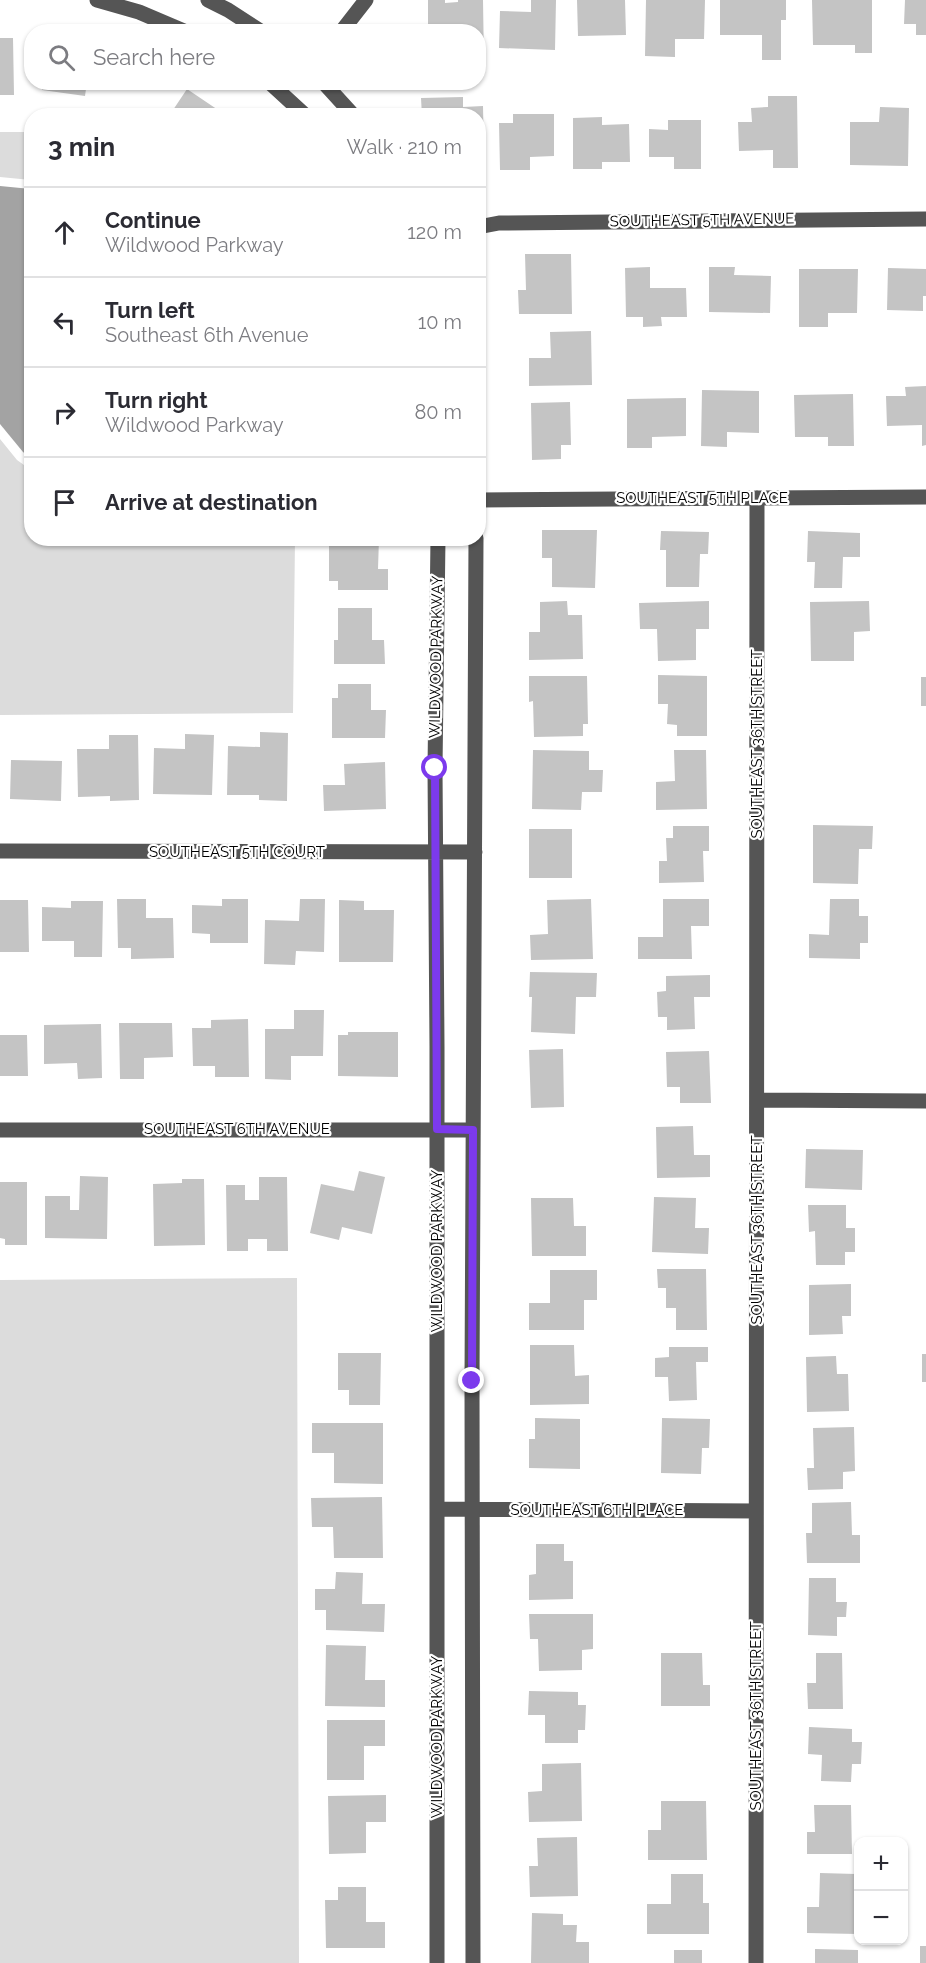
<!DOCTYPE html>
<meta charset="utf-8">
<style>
body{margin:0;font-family:Raleway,sans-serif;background:#f2f2f3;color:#2b2b33}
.controls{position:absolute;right:18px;bottom:18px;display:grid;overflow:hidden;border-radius:12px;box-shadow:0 2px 4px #0004}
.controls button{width:54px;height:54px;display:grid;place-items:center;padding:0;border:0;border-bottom:2px solid #e1e1e2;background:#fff;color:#2b2b33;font:30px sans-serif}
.stop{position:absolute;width:18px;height:18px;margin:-14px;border:4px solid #7c3aed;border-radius:50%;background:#fff}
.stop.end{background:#7c3aed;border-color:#fff;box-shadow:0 2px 6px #0008}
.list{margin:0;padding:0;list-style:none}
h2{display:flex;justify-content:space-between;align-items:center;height:78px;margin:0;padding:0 24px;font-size:26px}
h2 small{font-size:20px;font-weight:400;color:#7c7c81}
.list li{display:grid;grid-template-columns:39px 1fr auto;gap:18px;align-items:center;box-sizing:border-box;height:90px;padding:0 24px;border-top:2px solid #e1e1e2}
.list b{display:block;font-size:22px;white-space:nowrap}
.list p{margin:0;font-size:20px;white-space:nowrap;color:#7c7c81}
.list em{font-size:20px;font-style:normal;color:#7c7c81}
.icon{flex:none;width:33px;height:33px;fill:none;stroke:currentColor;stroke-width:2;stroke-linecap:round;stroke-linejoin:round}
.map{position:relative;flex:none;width:926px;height:1963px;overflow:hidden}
.search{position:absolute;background:#fff;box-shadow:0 2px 4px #0004;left:24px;top:24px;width:462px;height:66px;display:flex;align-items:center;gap:15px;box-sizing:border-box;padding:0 21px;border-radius:24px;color:#7c7c81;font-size:22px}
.panel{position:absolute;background:#fff;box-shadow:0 2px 4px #0004;left:24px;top:108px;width:462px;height:438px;border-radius:24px}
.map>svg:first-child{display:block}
.green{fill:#dcdcdc}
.water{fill:#a3a3a3}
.building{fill:#c4c4c4}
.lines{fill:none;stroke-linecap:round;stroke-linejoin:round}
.minor{stroke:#555;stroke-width:15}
.route{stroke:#7c3aed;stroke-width:8}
.labels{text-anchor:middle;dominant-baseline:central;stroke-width:4.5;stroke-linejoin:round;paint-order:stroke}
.street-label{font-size:15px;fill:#000;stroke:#fff}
</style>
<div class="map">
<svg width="926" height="1963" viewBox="0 0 926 1963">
<rect width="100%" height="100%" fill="#fff"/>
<path class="green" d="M0,132H31V180L0,177Z
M0,439L17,460L31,470L32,538L295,539L293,713L0,715Z
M297,1278L299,1963H0V1280Z"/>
<path class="water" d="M0,186L31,189V458L23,452L0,424Z"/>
<path class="building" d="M428,0H445V3L458,2V0H483L484,63H478V32H428Z
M531,0H556L555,50L499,48L500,11L531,12Z
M577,0H625L626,35L578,36Z
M646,0H705L704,39H675V57L645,56Z
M720,0H786V20H781V60H762V35H720Z
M812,0H872V53H855V45H813Z
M905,0H926V35H916V24H904Z
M0,38H13L14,95H0Z
M30,54H32V76H27Z
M43,82H87L85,96L42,90Z
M187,89L227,116H169Z
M768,96H797L798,168H773V150L739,151L738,122H752L751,108L768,107Z
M463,97V107L483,106L484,155H478V116H422L421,98Z
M880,107L909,108L908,166L850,165V122H879Z
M513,114H554V156L530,157V170H500L499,123H513Z
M602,117V125L629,124L630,162H602V169H573V118Z
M668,120H701V169H674V157H649V129L668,130Z
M525,254H571L572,314H519L518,290H526Z
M650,267V288H686L687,317H661L662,326L643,327V317H626L625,268Z
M709,267H735L734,275L771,276L770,313L709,312Z
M888,268L926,269V296H923V311L887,310Z
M799,269H858L857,313H828V327H799Z
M591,331L592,385L529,386V358H551L550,332Z
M926,386V445L922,446V425L887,426L886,396H906L905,387Z
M702,390L759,391V433L727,432V447L701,446Z
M853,394L854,446H828V437H795L794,395Z
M686,398V436L652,437V448H627V399Z
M570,402L571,445H561V459L532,460L531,403Z
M542,530H597L595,588L552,587V558H542Z
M661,531L709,532L708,554H700L699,587H666V550H660Z
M808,531L860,533V557H843L842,588H814L815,562H807Z
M329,538H379L378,569H388V590H338V581H329Z
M567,601L568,615H582L583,659L529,660V632H540V602Z
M709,601V629H696V660L658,661L657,629H640L639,603Z
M869,601L870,631L854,632V661H811L810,602Z
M338,608H372V640H384L385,664H334V640H338Z
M658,675L707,676V736H677V725L667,724L668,704H658Z
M529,676H587L588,724H583V736L534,737L533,701L529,702Z
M921,677H926V706H921Z
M338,684H371V710H386L385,738H332V698H338Z
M260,732L288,733L287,801L259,800V795H227L228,746L260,747Z
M185,734L214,735L212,795L153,794L154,748L185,749Z
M109,735H138L139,800L110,801V796L78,797L77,749H109Z
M533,750L589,751V770H603L602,792H582L581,810L532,809Z
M674,750H706L707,809L656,810V782L675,781Z
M11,760L62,761L61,801L10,799Z
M385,762L386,809L324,811L323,785H345L344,764Z
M813,825L873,826L872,849H859L858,884L813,883Z
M673,826H709V851H703L704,882L659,883V861H667L666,838H673Z
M529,829H572V878H529Z
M117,899H146V918H173L174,958L131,959V948H118Z
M222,899H248V943H210V934L192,933V905L222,906Z
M300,899H325L324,952L296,951L295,965L264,964L265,920L299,921Z
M591,899L593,959L531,960L530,935L548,934L547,900Z
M663,899H709V926H691L692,959H638V937H663Z
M830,899H859V916H868V943H860V959L809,958V934L829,935Z
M0,900H28L29,952H0Z
M339,900L364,901V910H394L393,962H339Z
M71,901H103L102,957H74V941H42V907L71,908Z
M530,972L597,973L596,997H576L575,1034L531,1032L532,997H529Z
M710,975V997H694L695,1029L667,1030V1017H658L657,992L666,991V976Z
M294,1010H324L323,1056H291V1080L265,1079V1029H294Z
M248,1019L249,1077H215V1066H193L192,1028H211V1020Z
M119,1023H172L173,1057L144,1058V1079H120Z
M101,1024L102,1078L78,1079L77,1063L44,1064V1025Z
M348,1032H398V1077L338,1076V1035H348Z
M0,1035H27L28,1076H0Z
M563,1049L564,1107L531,1108L529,1050Z
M709,1051L711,1103H680V1087H667L666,1052Z
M693,1126L694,1155H710V1177L657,1178L656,1127Z
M806,1149L863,1150L862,1190L805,1188Z
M359,1171L385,1177L372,1234L342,1227L339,1240L310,1233L321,1184L354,1191Z
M80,1176L108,1177L107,1239L45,1238V1196H70V1210H79Z
M259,1177H287L288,1251H267V1239H248V1251H227L226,1185H245V1200H259Z
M182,1179H204L205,1245L154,1246L153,1184L182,1183Z
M0,1182H27V1245H5V1239L0,1238Z
M654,1197L696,1198L695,1228H709L708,1254L652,1252Z
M531,1198H573L574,1226H586V1256H532Z
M808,1205H846V1228H855V1252H845V1265H816L815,1231L809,1232Z
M657,1269H706L707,1330H676V1308H666V1288H658Z
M550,1270H597V1300H584V1330H529V1303H550Z
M851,1284V1316H842L843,1334L809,1335V1285Z
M530,1345H574L575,1376L589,1375V1404L530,1405Z
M669,1347H708V1362H696L697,1400L669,1401L668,1377H655V1358L669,1357Z
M338,1353H381L380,1405H349V1390H338Z
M922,1354H926V1382H922Z
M836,1356L837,1374H848L849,1411L807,1412L806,1357Z
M535,1418L580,1419V1469L529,1468V1439H535Z
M662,1418L710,1419L709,1448H702L701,1474L661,1473Z
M312,1423H383V1484L334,1483V1453H312Z
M854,1427L855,1471L843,1472V1489L808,1490L807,1468H814L813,1428Z
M382,1497L383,1558H334L333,1527H312L311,1498Z
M851,1502L852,1535H860V1563H807L806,1533H812V1503Z
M536,1544H564V1561H573V1599L529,1600V1575L536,1574Z
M336,1572L363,1573L362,1604H385L384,1632L326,1630V1610H315V1589H335Z
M809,1578H836V1602H847L846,1617H837V1636L808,1635Z
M529,1614H593V1649L582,1650V1670L539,1671L538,1639H530Z
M326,1645L366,1646L365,1680H385V1707L325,1706Z
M661,1653H702L703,1685H710V1706H661Z
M816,1653H842L843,1709H808L807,1683H816Z
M529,1691L578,1692V1705H586L585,1730H578V1743H545V1715H528Z
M327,1720H385V1746H364V1780H327Z
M809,1727L852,1729V1742H862L861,1764H852L851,1782L821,1781L822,1755L808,1754Z
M581,1763L582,1821L529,1822L528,1792L542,1791V1764Z
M386,1795V1822H366V1853L329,1854L328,1796Z
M661,1801H706L707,1860H648V1830H661Z
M814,1805H851L852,1854H807V1832H815Z
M577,1837L578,1896L530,1897L529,1866H538L537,1838Z
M820,1873L856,1874V1912H858V1934L807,1933V1907H819Z
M671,1874H703V1903H709V1934H647V1904H671Z
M338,1887H366V1922H385V1948H326L325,1900H338Z
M532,1913L563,1914V1925H577L576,1942H589V1963H531Z
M920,1946H926V1963H920Z
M815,1949L858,1950V1963H815Z
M674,1950H702V1963H674Z"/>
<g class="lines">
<path class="minor" d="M97,0L139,12L186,32
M208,0L228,10L262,32
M341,32L366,0
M269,82L306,116
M323,82L354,116
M478,227L499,223L926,219
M478,500L926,497
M0,851L475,852
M757,1100L926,1101
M0,1130H473
M437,1509L756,1511
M437,1963V1047L435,768L438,538
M473,1963L472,1381L476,538
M756,1963L757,498"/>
</g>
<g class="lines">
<path class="route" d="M435,768L437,1129L473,1130L472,1381"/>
</g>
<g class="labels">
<g class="street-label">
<text transform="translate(702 220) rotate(-1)">SOUTHEAST 5TH AVENUE</text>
<text x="702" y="498">SOUTHEAST 5TH PLACE</text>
<text transform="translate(436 657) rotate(-89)">WILDWOOD PARKWAY</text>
<text transform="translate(757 744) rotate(-90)">SOUTHEAST 36TH STREET</text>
<text x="237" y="852">SOUTHEAST 5TH COURT</text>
<text x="237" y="1129">SOUTHEAST 6TH AVENUE</text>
<text transform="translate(757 1230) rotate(-90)">SOUTHEAST 36TH STREET</text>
<text transform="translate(437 1251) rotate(-90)">WILDWOOD PARKWAY</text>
<text x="597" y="1510">SOUTHEAST 6TH PLACE</text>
<text transform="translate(756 1716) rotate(-90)">SOUTHEAST 36TH STREET</text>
<text transform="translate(437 1737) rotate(-90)">WILDWOOD PARKWAY</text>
</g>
</g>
</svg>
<div class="controls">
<button>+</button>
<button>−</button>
</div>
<div class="stop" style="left:435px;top:768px"></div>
<div class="stop end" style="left:472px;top:1381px"></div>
<div class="search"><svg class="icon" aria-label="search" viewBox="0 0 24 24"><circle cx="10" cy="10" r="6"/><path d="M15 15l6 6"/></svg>Search here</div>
<section class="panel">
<h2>3 min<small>Walk · 210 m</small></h2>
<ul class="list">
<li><svg class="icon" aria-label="ahead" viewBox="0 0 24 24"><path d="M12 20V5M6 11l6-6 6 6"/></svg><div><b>Continue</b><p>Wildwood Parkway</p></div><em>120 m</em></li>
<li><svg class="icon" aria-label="left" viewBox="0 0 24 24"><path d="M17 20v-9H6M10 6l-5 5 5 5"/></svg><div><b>Turn left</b><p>Southeast 6th Avenue</p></div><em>10 m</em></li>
<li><svg class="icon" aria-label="right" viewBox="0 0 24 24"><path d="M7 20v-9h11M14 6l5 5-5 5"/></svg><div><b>Turn right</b><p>Wildwood Parkway</p></div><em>80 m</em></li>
<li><svg class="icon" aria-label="arrive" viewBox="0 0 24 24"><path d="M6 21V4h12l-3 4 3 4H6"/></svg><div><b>Arrive at destination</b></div></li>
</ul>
</section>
</div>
